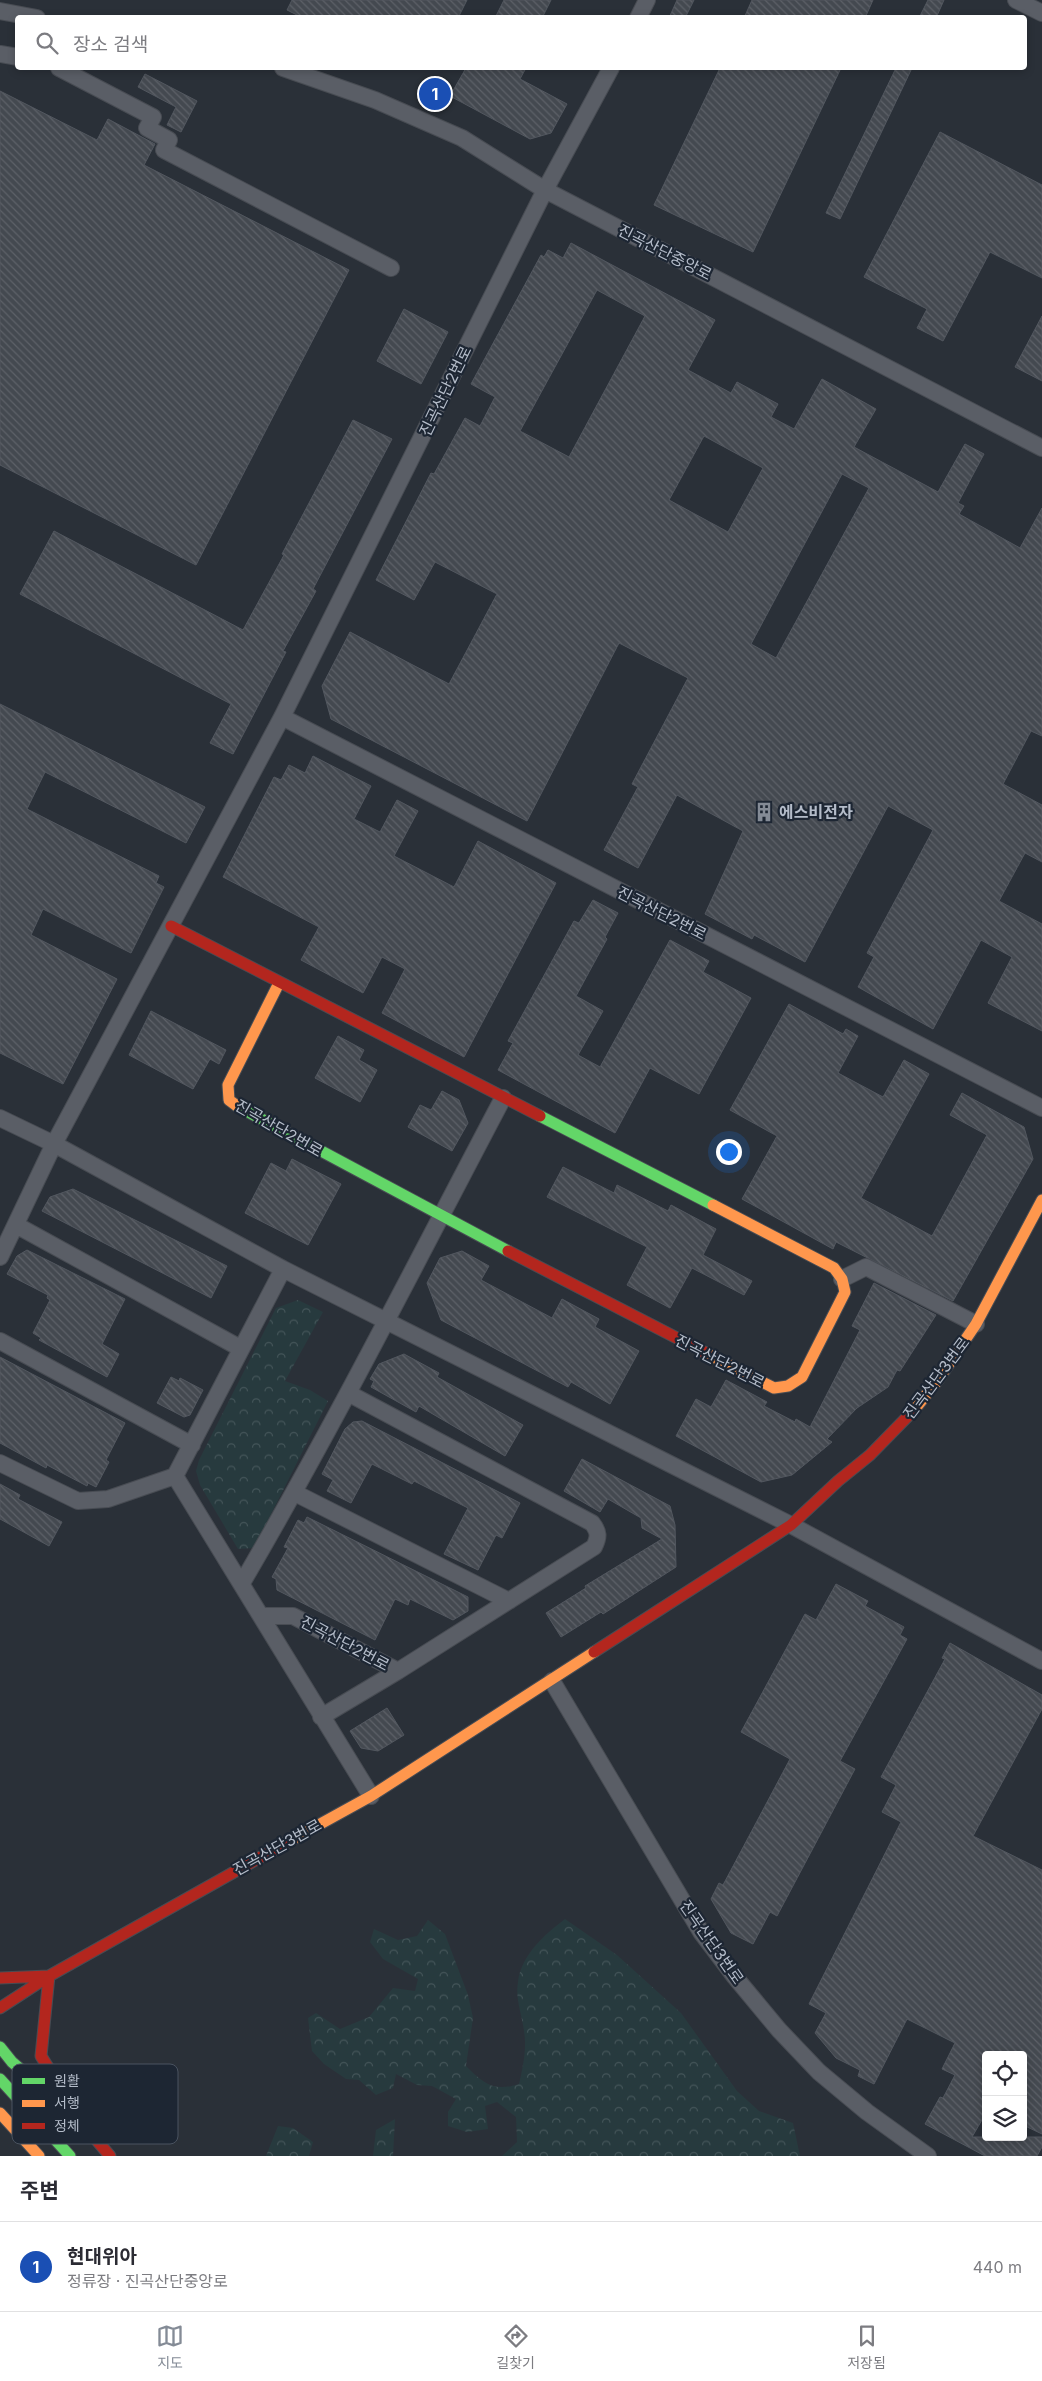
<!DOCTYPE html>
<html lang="ko">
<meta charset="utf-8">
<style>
body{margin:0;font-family:Inter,"Noto Sans KR",sans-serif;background:#f2f2f3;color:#2b2b33}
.controls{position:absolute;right:15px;bottom:15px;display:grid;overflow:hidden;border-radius:5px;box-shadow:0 2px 8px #0003}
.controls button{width:45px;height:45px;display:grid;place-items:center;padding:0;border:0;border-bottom:1px solid #e1e1e2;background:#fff;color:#2b2b33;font:25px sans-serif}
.you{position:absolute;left:728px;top:1151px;width:18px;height:18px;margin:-12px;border:4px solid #fff;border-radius:50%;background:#1a73e8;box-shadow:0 0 0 8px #1a73e833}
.badge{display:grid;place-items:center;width:32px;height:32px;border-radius:50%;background:#848b96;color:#fff;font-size:16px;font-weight:700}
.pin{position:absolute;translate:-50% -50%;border:2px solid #fff;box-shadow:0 1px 5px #0006}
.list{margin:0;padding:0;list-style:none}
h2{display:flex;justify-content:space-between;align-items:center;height:65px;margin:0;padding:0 20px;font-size:21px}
h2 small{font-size:16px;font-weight:400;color:#7c7c81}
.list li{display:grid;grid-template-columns:32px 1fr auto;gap:15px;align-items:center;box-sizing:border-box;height:90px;padding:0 20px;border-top:1px solid #e1e1e2}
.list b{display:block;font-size:19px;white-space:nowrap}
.list p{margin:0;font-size:16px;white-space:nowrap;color:#7c7c81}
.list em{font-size:16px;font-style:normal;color:#7c7c81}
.icon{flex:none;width:28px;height:28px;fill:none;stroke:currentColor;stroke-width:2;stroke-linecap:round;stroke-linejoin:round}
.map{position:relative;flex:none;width:1042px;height:2156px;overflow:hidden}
.search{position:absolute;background:#fff;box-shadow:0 2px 8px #0003;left:15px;right:15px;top:15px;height:55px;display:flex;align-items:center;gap:12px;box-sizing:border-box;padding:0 18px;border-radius:5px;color:#7c7c81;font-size:19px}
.sheet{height:155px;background:#fff}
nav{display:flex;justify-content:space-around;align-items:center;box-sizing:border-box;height:70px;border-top:1px solid #e1e1e2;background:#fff;font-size:14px;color:#7c7c81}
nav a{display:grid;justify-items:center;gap:2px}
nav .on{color:#848b96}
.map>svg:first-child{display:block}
.forest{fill:url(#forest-crowns)}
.building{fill:url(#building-back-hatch);stroke:#52575f;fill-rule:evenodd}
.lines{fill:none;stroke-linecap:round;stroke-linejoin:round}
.street-casing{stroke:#484c53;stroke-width:18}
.fast-casing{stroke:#484c53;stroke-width:13}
.slow-casing{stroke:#484c53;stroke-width:13}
.jam-casing{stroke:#484c53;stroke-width:13}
.street{stroke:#5a5e66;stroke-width:16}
.fast{stroke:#63d668;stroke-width:11}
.slow{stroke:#ff974d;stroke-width:11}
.jam{stroke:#b3261e;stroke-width:11}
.labels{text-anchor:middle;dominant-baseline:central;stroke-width:4.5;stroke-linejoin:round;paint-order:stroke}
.street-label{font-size:16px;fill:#b4bcc9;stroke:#1d2633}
.poi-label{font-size:16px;font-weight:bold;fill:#b4bcc9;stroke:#1d2633;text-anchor:start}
.key{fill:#1d2633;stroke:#4a5360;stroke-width:1}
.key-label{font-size:14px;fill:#b4bcc9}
</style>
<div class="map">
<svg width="1042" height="2156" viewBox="0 0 1042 2156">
<defs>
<pattern id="forest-crowns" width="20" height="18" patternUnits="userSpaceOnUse" patternTransform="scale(1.25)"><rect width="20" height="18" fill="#273a3e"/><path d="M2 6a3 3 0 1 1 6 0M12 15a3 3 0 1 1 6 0" fill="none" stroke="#445559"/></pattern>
<pattern id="building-back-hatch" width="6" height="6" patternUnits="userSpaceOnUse" patternTransform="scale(1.25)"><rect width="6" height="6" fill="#444950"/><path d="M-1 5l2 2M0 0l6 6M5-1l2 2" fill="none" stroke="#5d6168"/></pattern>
</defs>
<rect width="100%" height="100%" fill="#2a3038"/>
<path class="forest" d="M298,1300L323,1312L285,1381L310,1390L328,1401L254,1548L238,1549L200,1485L196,1471L199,1460L276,1308Z
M565,1919L617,1955L681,2013L737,2091L759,2111L793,2123L800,2156H502L517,2142L516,2117L497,2102L485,2106L488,2129L467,2132L448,2126V2112L456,2099L432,2086L417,2085L396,2074L393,2088L376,2095L359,2080L346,2079L324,2064L312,2051L308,2018L316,2013L340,2029L369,2017L393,1988L415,1991L418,1979L383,1959L370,1942L374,1929L398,1940L417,1936L428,1920L445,1934L468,1995L473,2018L466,2066C484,2084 494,2092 519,2084C523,2067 527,2048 524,2031C522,2014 515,1999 518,1982C521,1955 545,1934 565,1919Z
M395,2119L393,2156H373L376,2130Z
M278,2126L293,2128L313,2142L309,2156H266Z"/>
<path class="building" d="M292,0H467L458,18H303L287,10Z
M504,0H551L542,18H495Z
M677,0H694L685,18H669Z
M752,0H873L865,18H744Z
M928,0H944L936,18H919Z
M466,68H526L520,79L567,104L551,133L530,139L450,96Z
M720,68H841L753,252L654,205Z
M896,68H912L840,219L826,213Z
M145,74L197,101L181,132L167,125L176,107L138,87Z
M0,91L97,140L108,119L155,144L144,165L349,270L196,565L0,465Z
M940,132L1042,185V278L990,252L943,341L917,328L927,309L864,277Z
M571,243L715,320L688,370L731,393L737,382L778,404L771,417L794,429L822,379L876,409L854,447L938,492L965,444L984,454L958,503L964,506L959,514L1020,548L1042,508V736L1031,731L1003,784L1042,805V862L1025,853L999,901L1042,924V1031L988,1003L1012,957L981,940L933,1029L858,987L874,957L867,953L933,830L888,806L805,962L754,935L752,939L705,914L743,831L677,795L638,868L604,850L638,787L632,784L688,678L619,643L527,821L331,719L322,686L350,632L449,684L497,594L435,562L414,600L376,580L431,473L434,474L465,418L480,426L495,397L471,384L541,255L544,257L548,250L563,258ZM597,290L645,316L569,457L520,431ZM704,436L763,468L728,532L669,500ZM842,474L869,488L776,658L751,644Z
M404,309L448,332L421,384L377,361Z
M1042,316V381L1015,367Z
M353,420L392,439L313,589L316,591L283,651L286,652L233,754L210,743L231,704L20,594L54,531L243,630L284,555L282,554Z
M0,704L205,807L186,843L45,772L27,809L159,876L156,883L164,887L131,953L43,909L31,935L117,979L63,1084L0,1053Z
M313,756L371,786L354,819L380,832L397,800L418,811L394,856L454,887L478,841L556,883L464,1057L382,1013L405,969L382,957L363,993L301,960L319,927L223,877L274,777L281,780L289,765L305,773Z
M593,900L618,913L605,937L607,939L576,996L603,1011L578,1055L600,1067L670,940L709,961L703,972L751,998L699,1094L650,1068L615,1133L498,1070L513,1043L508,1041L574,921L579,923Z
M789,1004L843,1034L846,1029L858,1036L838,1073L883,1097L904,1060L929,1074L861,1198L932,1236L987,1135L950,1115L962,1093L1024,1127L1033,1159L953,1301L836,1242L833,1249L742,1199L777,1136L730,1110Z
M151,1011L226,1050L219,1064L210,1059L193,1089L129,1055Z
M338,1036L364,1050L359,1060L377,1070L360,1102L315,1078Z
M442,1091L459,1100L468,1123L452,1151L408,1127L420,1105L431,1110Z
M292,1159L341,1184L308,1245L245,1213L271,1163L286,1171Z
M563,1167L614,1193L617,1185L668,1211L671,1205L716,1229L703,1255L752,1281L744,1295L692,1268L670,1308L627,1285L647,1247L547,1197Z
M73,1189L227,1266L211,1298L42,1211L50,1197Z
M27,1250L125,1299L102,1344L119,1354L107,1377L39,1340L41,1338L33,1333L50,1300L47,1298L48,1295L7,1274L17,1256Z
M462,1251L489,1266L481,1280L552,1318L562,1299L599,1319L595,1327L639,1351L610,1404L571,1382L568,1387L441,1320L427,1283L440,1258Z
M874,1283L936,1315L900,1371L897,1370L888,1387L857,1408L827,1439L832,1442L792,1475L761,1482L676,1436L696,1399L711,1407L726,1380L767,1402L764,1406L795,1422L796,1419L810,1427L860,1330L852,1326Z
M404,1354L439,1373L437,1377L523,1425L505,1456L419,1406L416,1412L371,1387L374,1381L370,1379L379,1364Z
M0,1357L125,1423L106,1460L109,1462L96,1487L88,1483L87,1486L47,1465L46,1468L0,1443Z
M171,1377L179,1381L180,1378L203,1390L190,1415L184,1417L157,1403Z
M362,1421L520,1503L502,1538L496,1535L478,1570L444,1554L468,1508L414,1481L412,1484L372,1464L351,1503L327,1491L333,1480L322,1474L345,1429L353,1422Z
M582,1459L670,1506L675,1525L676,1567L603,1614L601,1612L561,1637L546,1613L586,1588L585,1586L662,1539L642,1528L641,1518L608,1499L600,1512L564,1491Z
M0,1484L20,1495L18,1499L62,1522L49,1546L0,1519Z
M307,1517L468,1597V1611L453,1620L410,1599L408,1605L395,1599L375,1640L277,1590L276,1579L272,1577L288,1548L284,1547L298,1520L304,1523Z
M836,1584L868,1601L865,1606L904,1627L900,1635L907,1639L840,1761L855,1769L777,1916L770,1912L753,1944L731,1933L711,1899L719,1883L723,1885L790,1759L741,1732L805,1614L816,1620Z
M950,1643L1042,1695V1709L973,1836L1042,1870V2134L1023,2125V2055H986V2113L972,2137H1042V2147L1037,2156H985L925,2124L940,2097L943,2098L955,2075L942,2069L955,2043L907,2019L874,2084L858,2076L860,2070L836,2058L815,2033L826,2013L809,2004L901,1822L882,1812L896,1785L881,1777L945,1659L942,1658Z
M387,1708L404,1735L378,1751L361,1748L350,1731Z"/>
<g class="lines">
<defs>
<path id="street" d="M1016,0L1042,13
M0,11L37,18
M638,18L647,0
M0,54L18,57
M59,68L153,117L147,128L169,140L164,150L391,268
M283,68L375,100L462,138L545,190L1042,448
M282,717L1042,1108
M0,1118L54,1144L283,1269L791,1525L1042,1661
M16,1225L240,1348
M0,1257L54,1144L282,717L545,190L611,68
M842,1279L866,1267L976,1324
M0,1341L192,1445
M0,1463L78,1501L108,1499L175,1476L283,1269
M175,1476L371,1796
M295,1493L509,1601
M242,1583C335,1424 417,1261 503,1098
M262,1616H293L398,1671
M552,1681L701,1932L735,1977L779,2030L819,2072L867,2112L928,2156
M321,1717L398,1671L594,1547C599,1537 599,1532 592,1523L348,1393"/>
<path id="fast" d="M237,1106L508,1251
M540,1116L713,1205
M0,2047L12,2062L63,2106
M0,2079L70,2156"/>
<path id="slow" d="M237,1106L229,1100L228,1085L279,983
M706,1353L774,1388L788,1386L802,1377L845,1292L842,1279L834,1268L713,1205
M914,1410L938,1380L976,1324L1042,1200
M284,1844L371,1796L594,1652
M0,2113L39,2156"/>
<path id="jam" d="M171,926L540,1116
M508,1251L706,1353
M594,1652L791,1525L838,1481L870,1455L914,1410
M0,1978L49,1976L41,2056L83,2124L110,2156
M0,2008L49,1976L284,1844"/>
</defs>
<use href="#street" class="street-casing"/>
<use href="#fast" class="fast-casing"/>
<use href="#slow" class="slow-casing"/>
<use href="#jam" class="jam-casing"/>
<use href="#street" class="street"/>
<use href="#fast" class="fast"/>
<use href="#slow" class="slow"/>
<use href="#jam" class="jam"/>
</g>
<defs>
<symbol id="building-bare" viewBox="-9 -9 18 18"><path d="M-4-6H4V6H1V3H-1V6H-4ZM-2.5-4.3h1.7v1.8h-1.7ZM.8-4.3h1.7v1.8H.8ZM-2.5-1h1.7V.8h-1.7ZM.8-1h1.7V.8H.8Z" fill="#848b96" stroke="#1d2633" stroke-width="2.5" paint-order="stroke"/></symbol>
</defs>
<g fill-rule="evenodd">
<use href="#building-bare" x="750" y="798" width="28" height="28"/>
</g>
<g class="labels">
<g class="street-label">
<text transform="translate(665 252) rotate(27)">진곡산단중앙로</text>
<text transform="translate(445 391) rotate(-64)">진곡산단2번로</text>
<text transform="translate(662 913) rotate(27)">진곡산단2번로</text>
<text transform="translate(279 1128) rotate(30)">진곡산단2번로</text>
<text transform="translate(720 1361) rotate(27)">진곡산단2번로</text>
<text transform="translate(936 1378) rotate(-53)">진곡산단3번로</text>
<text transform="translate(345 1643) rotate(28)">진곡산단2번로</text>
<text transform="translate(277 1847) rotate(-29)">진곡산단3번로</text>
<text transform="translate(712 1942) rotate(55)">진곡산단3번로</text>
</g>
<g class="poi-label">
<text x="779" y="812">에스비전자</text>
</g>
</g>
<rect x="12" y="2064" width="166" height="80" rx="8" class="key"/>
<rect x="22" y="2078" width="23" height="6" fill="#63d668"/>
<rect x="22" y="2100" width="23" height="7" fill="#ff974d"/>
<rect x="22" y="2123" width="23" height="6" fill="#b3261e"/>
<g class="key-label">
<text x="54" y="2086">원활</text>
<text x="54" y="2108">서행</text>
<text x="54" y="2131">정체</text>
</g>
</svg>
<div class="controls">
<button><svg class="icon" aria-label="locate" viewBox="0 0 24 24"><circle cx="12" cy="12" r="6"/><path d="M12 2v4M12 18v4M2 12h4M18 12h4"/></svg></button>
<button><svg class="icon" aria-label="layers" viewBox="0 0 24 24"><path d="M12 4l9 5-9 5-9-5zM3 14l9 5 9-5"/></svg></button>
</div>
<div class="you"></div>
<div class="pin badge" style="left:435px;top:94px;background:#1a4fb4">1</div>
<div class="search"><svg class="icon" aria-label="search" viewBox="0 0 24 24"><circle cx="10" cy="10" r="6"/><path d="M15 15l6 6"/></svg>장소 검색</div>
</div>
<section class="sheet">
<h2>주변<small></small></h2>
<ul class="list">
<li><span class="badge" style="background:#1a4fb4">1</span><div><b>현대위아</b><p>정류장 · 진곡산단중앙로</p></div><em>440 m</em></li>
</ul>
</section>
<nav>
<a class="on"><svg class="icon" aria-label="map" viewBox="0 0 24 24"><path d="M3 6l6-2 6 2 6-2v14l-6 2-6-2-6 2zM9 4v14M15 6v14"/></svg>지도</a>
<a><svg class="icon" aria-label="directions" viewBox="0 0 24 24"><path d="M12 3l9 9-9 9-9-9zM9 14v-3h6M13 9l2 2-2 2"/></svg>길찾기</a>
<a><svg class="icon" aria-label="saved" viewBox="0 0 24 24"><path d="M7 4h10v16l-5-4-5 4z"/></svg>저장됨</a>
</nav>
